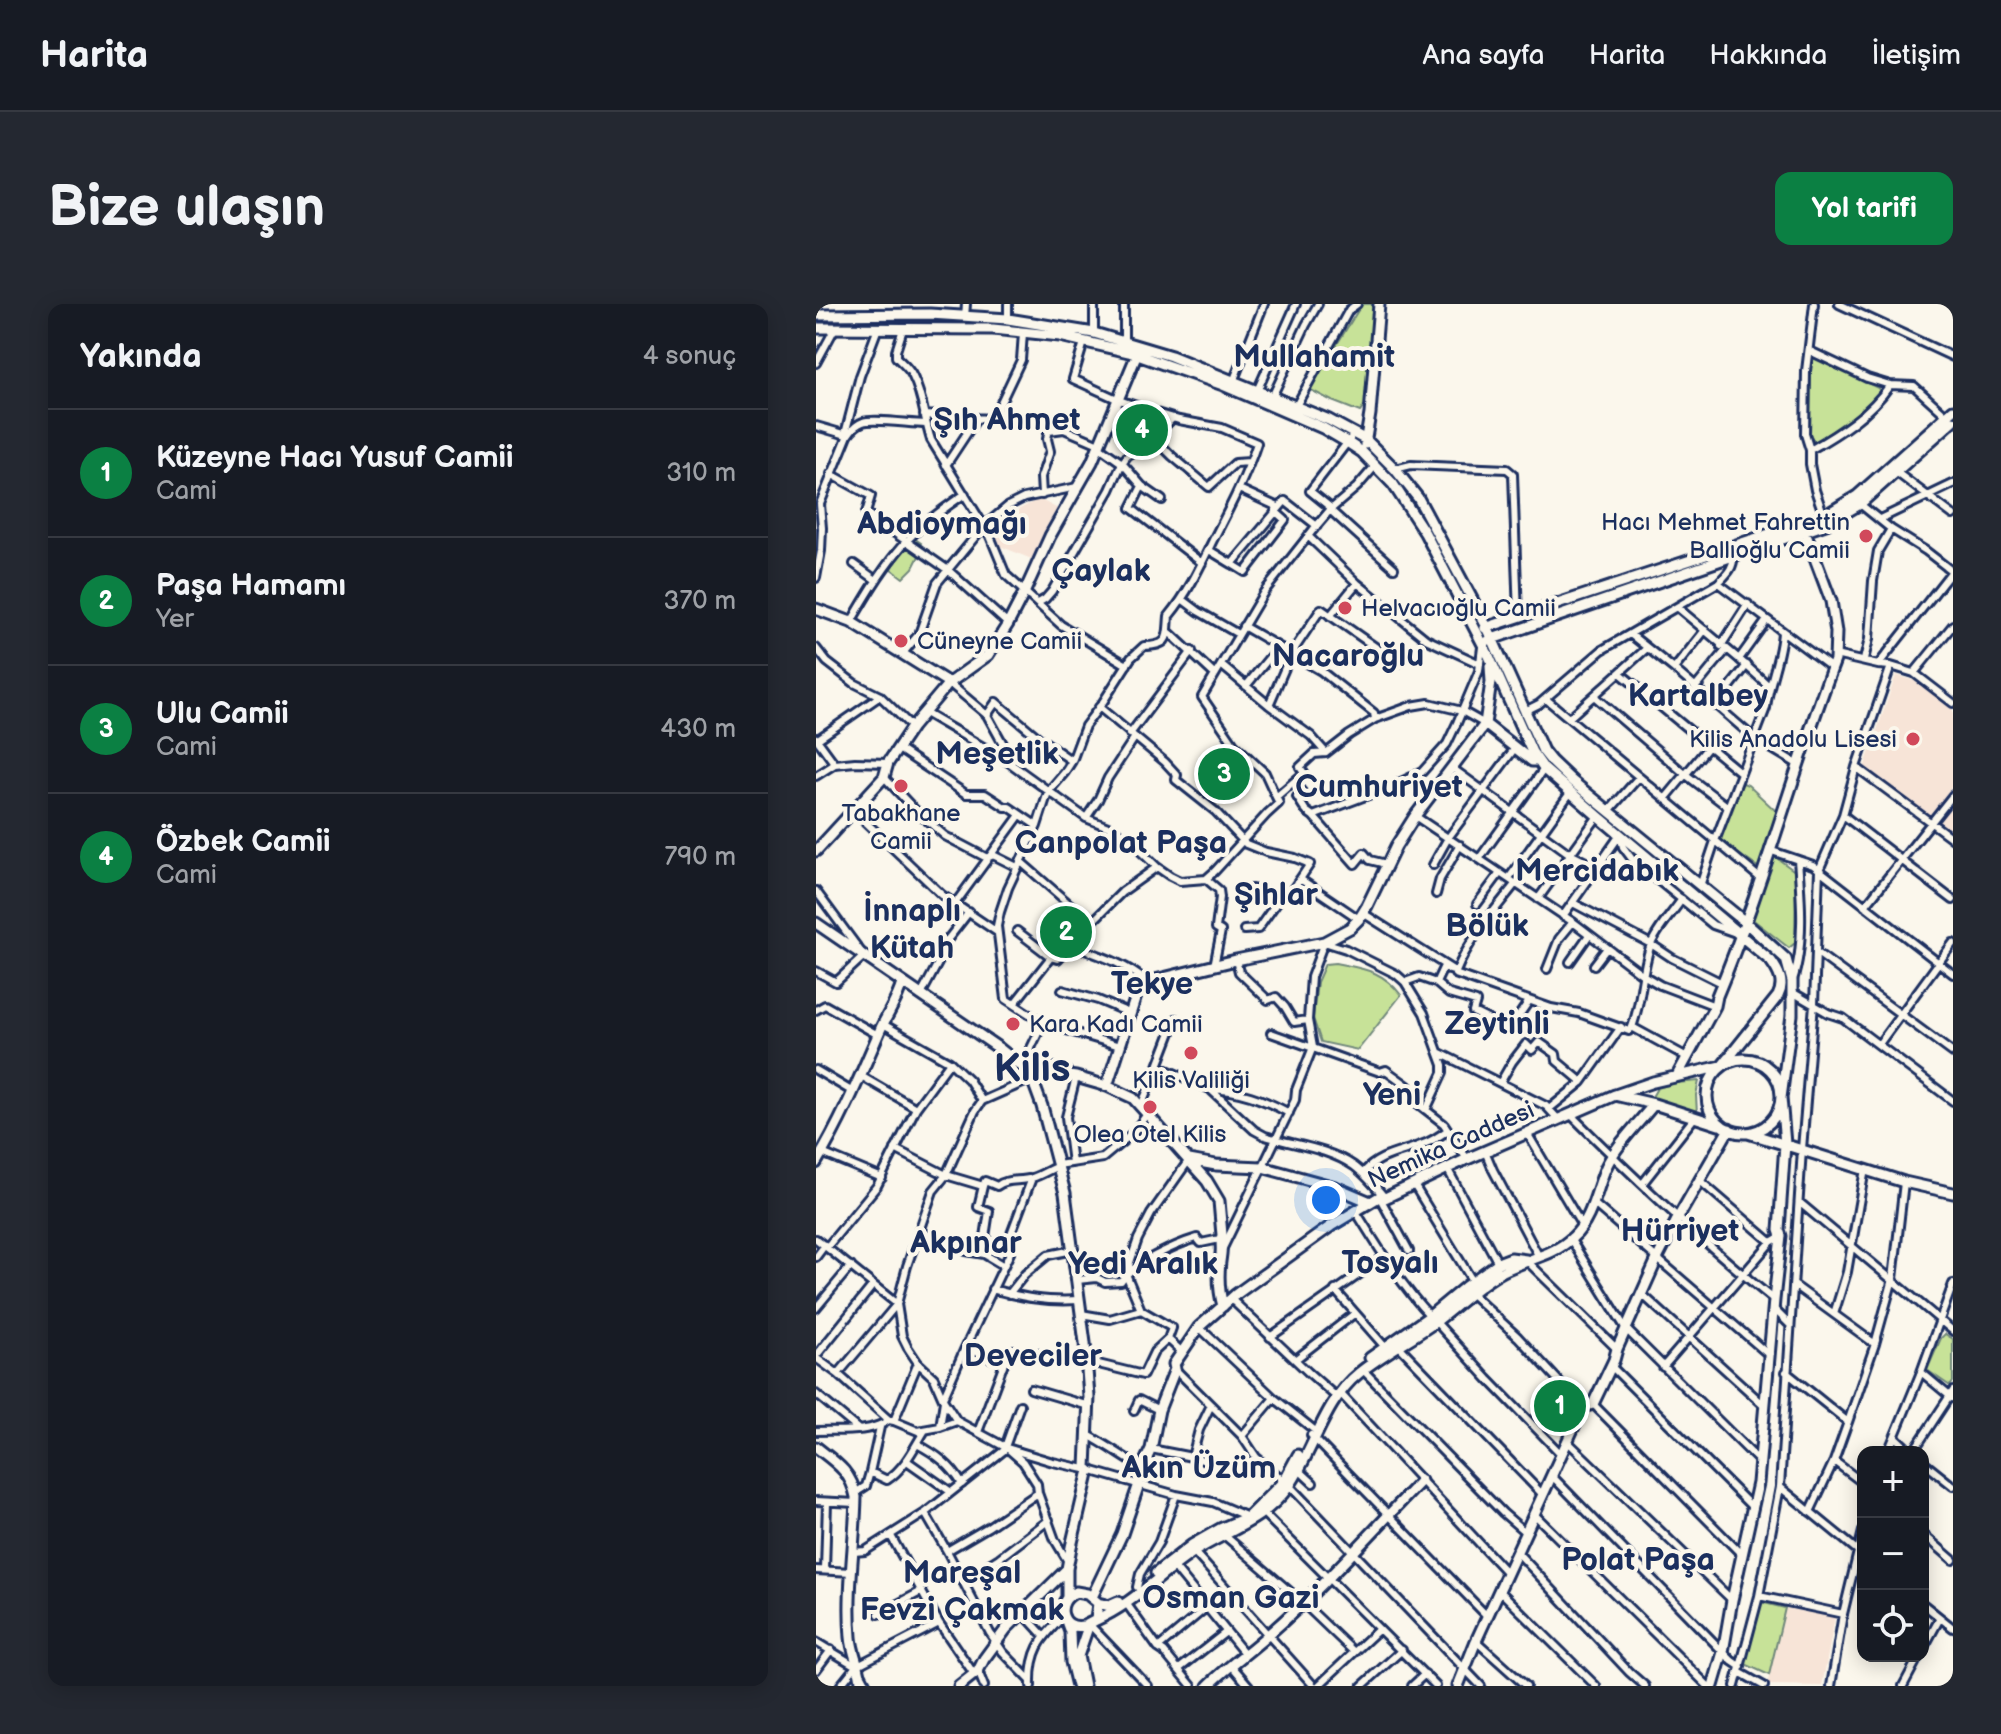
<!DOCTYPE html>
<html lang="tr">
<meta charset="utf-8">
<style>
body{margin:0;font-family:"Balsamiq Sans",sans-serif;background:#242831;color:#f1f3f6}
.controls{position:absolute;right:24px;bottom:24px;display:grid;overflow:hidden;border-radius:16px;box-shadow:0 4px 20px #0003}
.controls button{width:72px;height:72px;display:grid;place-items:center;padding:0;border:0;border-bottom:2px solid #363941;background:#171b24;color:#f1f3f6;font:40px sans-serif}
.you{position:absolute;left:510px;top:896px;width:28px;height:28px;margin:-20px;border:6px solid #fff;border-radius:50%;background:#1a73e8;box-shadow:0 0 0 12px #1a73e833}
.badge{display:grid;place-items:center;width:52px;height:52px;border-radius:50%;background:#0b8043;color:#fff;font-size:26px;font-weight:700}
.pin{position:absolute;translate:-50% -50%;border:4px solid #fff;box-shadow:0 2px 8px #0006}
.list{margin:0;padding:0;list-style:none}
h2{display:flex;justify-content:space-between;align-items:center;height:104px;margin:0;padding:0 32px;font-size:34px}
h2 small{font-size:26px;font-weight:400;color:#9ea1a6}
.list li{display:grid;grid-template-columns:52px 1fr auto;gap:24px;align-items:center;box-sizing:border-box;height:128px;padding:0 32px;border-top:2px solid #363941}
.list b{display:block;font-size:30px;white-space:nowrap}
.list p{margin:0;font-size:26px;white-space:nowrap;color:#9ea1a6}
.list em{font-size:26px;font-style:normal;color:#9ea1a6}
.icon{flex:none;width:44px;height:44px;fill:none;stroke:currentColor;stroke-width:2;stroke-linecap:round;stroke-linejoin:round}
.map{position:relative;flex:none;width:1137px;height:1382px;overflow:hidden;border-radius:16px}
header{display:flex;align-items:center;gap:48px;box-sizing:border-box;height:112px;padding:0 40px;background:#171b24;border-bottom:2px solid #363941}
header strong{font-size:38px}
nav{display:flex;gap:44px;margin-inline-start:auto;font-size:28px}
.intro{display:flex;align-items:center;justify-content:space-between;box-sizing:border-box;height:192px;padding:0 48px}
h1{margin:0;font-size:56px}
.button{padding:20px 36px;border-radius:16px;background:#0b8043;color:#fff;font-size:28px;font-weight:700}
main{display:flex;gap:48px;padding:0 48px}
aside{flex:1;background:#171b24;border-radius:16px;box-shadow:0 4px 20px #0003}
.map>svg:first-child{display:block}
.built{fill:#f7e4d7}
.green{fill:#c7e298;stroke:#71887b;stroke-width:2}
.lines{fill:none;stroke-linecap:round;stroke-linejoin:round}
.street-casing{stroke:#1b2f5e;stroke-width:12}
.secondary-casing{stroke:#1b2f5e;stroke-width:15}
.street{stroke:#fbf7ec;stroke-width:6}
.secondary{stroke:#fbf7ec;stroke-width:9}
.poi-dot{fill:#d1495b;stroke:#fbf7ec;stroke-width:3}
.labels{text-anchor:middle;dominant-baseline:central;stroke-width:8;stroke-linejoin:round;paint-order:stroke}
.poi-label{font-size:24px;fill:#1b2f5e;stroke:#fbf7ec;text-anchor:start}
.street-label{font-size:24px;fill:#1b2f5e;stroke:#fbf7ec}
.district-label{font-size:32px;font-weight:bold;fill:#1b2f5e;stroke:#fbf7ec}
.town-label{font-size:40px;font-weight:bold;fill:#1b2f5e;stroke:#fbf7ec}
</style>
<header>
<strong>Harita</strong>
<nav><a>Ana sayfa</a><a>Harita</a><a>Hakkında</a><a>İletişim</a></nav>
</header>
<div class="intro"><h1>Bize ulaşın</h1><a class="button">Yol tarifi</a></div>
<main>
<aside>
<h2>Yakında<small>4 sonuç</small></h2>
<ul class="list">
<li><span class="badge">1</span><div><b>Küzeyne Hacı Yusuf Camii</b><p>Cami</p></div><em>310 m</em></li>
<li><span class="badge">2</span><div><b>Paşa Hamamı</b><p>Yer</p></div><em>370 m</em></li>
<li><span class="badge">3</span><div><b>Ulu Camii</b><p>Cami</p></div><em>430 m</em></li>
<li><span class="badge">4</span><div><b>Özbek Camii</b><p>Cami</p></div><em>790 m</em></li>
</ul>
</aside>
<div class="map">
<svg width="1137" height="1382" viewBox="0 0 1137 1382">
<rect width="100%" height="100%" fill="#fbf7ec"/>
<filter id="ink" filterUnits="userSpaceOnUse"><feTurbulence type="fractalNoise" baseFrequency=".0125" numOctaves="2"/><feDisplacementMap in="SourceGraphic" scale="16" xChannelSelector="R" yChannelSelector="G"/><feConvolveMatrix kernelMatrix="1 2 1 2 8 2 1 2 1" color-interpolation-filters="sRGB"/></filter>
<g filter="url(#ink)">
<path class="built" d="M223,195L244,206L218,256L184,242L177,229L192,211Z
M1080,371L1100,377L1137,406V482L1113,513L1048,464Z
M1137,497V530L1121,518Z
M969,1304L1019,1313L1006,1382L951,1381Z"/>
<path class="green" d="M546,0H557L549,101L544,108L516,97L493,85Z
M999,54L1062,84L1064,88L1050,103L1000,138L995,134L994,128L995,58Z
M98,234L105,239L100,248L104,250L97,264L87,274L74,264L83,252L82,251Z
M927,479L932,481L962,509L943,564L904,537L924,481Z
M958,552L980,568L979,639L973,644L935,614Z
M519,659C548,665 566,666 585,691L542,746L505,738L497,714L501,678L509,660Z
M883,777L880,791L881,810L837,797L836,793L841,784L860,779Z
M1129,1030L1137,1035V1078L1134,1082L1111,1066L1125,1034Z
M944,1298L969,1304L953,1371L929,1360Z"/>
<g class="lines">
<defs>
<path id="street" d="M308,0V37
M998,0L990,67L989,130L994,146V160L999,186L1008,212
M1023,0L1137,53
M149,13L150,0
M192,15V0
M87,25L80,47V53C86,59 94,65 97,73C107,92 108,115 115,136L174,232L190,271L245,321L311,361
M278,29V0
M994,47L1051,74L1074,81L1098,82L1131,112
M0,59L19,24
M417,78L448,0
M441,87L480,0
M456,93L490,21L502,0
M480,102L533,6L541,0
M108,111L174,115L178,113L205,56L207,29
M220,119L233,125L231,135L234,147L225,173L226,191
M0,122L31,131
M233,127L248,125L283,140
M29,130L44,72L62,24
M338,134L356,152L393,183L419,159L434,158
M534,135L494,187L515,204L514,206L578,264
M282,142L306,159L312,151L331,140L357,114
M994,146C1024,129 1054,110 1074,81
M130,161L161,114
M579,165L595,161L691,165L697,170L702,312
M1080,168L1137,211
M15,170L55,192L50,209L132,266L192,320
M326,182L315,204L386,259
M423,185L462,203
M1044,200L1075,225L1110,247L1137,268
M1064,215L1137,180
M492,232L541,279L610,335L664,360
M393,246L416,260L469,197L501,222
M38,260L60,276
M416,260L429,268L469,216L459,207
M0,274L5,247L6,224L4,200L32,131C36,125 41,120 47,118C57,114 95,120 109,120
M902,279L1016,364
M366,295L382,307L422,330
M222,299L229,295L236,287L294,186L306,159L326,182L346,196
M861,303L923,355L953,382
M514,312L541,279
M35,318C49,294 63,270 81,248C99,225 125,206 149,190
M427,322L505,367L558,409L559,415
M354,329L399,371
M814,330L858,365L938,434L983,461
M905,342L932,300
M0,344L11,358L38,379L64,392L96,423
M87,349L103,330L121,279L168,222L192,202L208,194L261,183
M1019,351L1062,361L1075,362L1098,369L1137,399
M923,355L951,316
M1048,356L1053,335L1057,277L1062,247L1075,225
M405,361L453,401L495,432L510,449
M1062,361L1136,267
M858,365L889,326
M804,369L924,468
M1098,369L1137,321
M133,379L171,411L191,447V457L270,514L297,525L319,542L341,563L354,572L364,577L390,575L399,567L451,510L463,499L460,493L488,469L484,463L498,450L510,449L533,431L559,415L595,402L613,399L646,407L669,420
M430,382L462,343
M879,384L911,345
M778,392L869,470L912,503
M730,395L944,574
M453,401L475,350L505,305L582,359
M899,402L931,361
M283,403L349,458L361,471L360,476L399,507L430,540L450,548L479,554L494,560L484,575
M709,407L723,400L786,346L902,279C911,270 919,263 917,250
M109,409L191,457
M171,411L180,398L223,434L256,457
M753,414L831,344
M314,430L376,347
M0,434L19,460
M2,435L64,392
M81,444L150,490H169L189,503H193L221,522
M1040,463L1137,535
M636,464L754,550L780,563
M0,472L19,460L39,458L72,459
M68,473L99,506L129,532L171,554L177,551L201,563
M478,478L486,488L481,493L490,507L497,512L539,560L548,549L554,556L566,559L569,564
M460,493L449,469L418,440L386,393L448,288L497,226L514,206L541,183L560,161
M849,495L893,442
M38,507L126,591L181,628
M793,507L823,473
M1027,511L1137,596
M497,512L579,481L606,468L631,440L641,419L663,367L666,343
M599,512L757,618L827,671L844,681L899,702
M270,514L282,496L292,474L319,433
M804,531L807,543L816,555L897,621L917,628
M953,546L997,561L1137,670
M663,555L728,465
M204,557L275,619L255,641C282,651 309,659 331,678
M617,561L632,534L699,444
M693,574L754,489
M390,575L403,586L404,593L400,624L405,627L398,662
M884,582L899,537L950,404C953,377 965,353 966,327
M435,585L466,591H473L484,575L543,615
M0,587L48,652L20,678L0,667
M620,590L624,575L644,541
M722,595L782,512
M757,599L835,640L856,654L906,679
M661,600L684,569
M138,601L204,511
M1049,602L1137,491
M547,609L640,668L639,670L735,704L763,709L813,727L816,723L871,753
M747,612L804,531
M674,613L687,623L690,629
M275,619L306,588L341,563
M428,626L442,625L466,591
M201,627L235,653
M1000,648L1137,749
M420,656L423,668L452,696L460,693L469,703L478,718L492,716
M754,658L773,631
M778,661L791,644
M731,665L743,635L757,618
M977,676C989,640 985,593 982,556
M589,678L603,673L620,679L633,690L660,698L657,708L693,726L713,697
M620,679L627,664L640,668C653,635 678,607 700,579
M246,686L282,696L313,709
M976,688L1012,709L1027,714L1137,797
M105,691L128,648L125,644L153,608
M198,700L235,653L242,655L255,641
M0,706L9,701L62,731
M227,719L304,742
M67,720L134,758L153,776L166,797
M816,723C826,697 825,670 834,643C840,626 856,610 866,595
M455,729L564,768L570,766L592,782V792L628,820L651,855
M1063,740L1137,639
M624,749L730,802L742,815
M214,757L213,748L227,719L190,695L181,622L184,608L192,584L221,522L232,488L249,468L256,457L269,422L287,398L315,354L328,342C355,342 351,332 353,312C372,289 384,263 397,236C413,205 430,173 441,139L406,124L363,116L337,108L303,96L257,75L268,38
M342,762L394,785L438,826L449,832C478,841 512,844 538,862C550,871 560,883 569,894
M0,766L37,788
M45,772L100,804
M684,779L696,758L710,740L716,746L723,738L740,750L741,757L766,778
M394,785C423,786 447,795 473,809
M325,802L342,762L360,715
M733,805L766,778L805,723
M754,810C818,874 887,939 958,996
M711,829L766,922
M79,845L130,871L167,882L169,877L181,882C191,874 203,878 216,874C225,871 233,866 242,862
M669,847L677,866L723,953
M6,849L66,874
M256,859L250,813L260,773
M242,861L287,854L317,829L331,810
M631,864L682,959
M547,869C565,849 587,849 610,839C618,836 625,831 632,826
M883,876L955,938
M827,879L879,813
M598,881L657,978
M167,882L162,903L173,907L169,933L174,938L168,950
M564,894L593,947
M983,898L1137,1027
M777,899L953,1051
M539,906C562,943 584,980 614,1012
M103,927L150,947L168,950L188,962
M0,935L81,1000L86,1032L92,1044L102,1059L118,1074L128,1097L141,1117L191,1144L237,1158L273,1166L360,1191L397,1198L432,1213
M755,936L810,1025L944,1158
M11,943L61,882L100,804L134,758
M407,944L479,796L480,786L497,743L492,716L495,673L508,638L530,645L580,670L589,678L608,709L627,761V769L610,806
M0,953L9,941
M710,956L801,1045
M261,976L281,974L289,978L305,977C316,960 361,940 381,934L385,939L404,935
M978,981L1059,1040
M176,985C208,994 230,998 264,996
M519,986L569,1043
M652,987L702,1033L767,1103
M193,990L209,970L232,951L257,946
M827,991L949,1102
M415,995L492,1068L517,1090
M0,1004L35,962
M957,1004L974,1021
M325,1006L310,970L322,935L335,910L373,856
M265,1010L294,1015L325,1006L356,1024L352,1035L366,1048
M1018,1010L1031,968L1049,865
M620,1018L672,1075L745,1150
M383,1023L458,1094L497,1125
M454,1033L568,953
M583,1042L727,1191
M149,1044L188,1059L197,1046L270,1057L327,1071L338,1048L352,1035
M0,1052L57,981
M0,1054L22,1070L73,1116
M480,1055L538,1010
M795,1062L937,1204
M847,1063L955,938L965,932
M359,1065L426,1132L440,1153L473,1181L665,1382
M547,1066L687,1209L709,1228
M970,1068L1032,1118L1059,1040L1077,975L1088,878
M1105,1068L1136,1094
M22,1070L81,1000L91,962L117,887L130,871L159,807L166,797L209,778L215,772
M215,1085L273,1102
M524,1089L691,1269
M0,1090L43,1126
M128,1092L149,1044L194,949L193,935L216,874
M777,1100L927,1252
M318,1107L323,1096L343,1106
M78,1117L102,1127L124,1123L141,1117
M124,1123L128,1097
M0,1127C24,1126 53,1130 73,1116L78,1117L102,1059
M162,1128L188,1059
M272,1131C291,1141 307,1153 326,1164
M495,1131L671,1312
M426,1132L458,1094
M1079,1133L1095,1148
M751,1137L916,1296
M101,1140C120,1150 135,1161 146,1180
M189,1143L204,1101
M335,1145L376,1153L429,1168L440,1153
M1072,1148L1105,1068L1137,980
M1097,1148L1137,1087
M376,1153L383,1126L395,1101
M91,1157L135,1188
M1018,1157L1047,1179
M1107,1158L1137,1182
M482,1165L497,1179
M54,1168L64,1123
M735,1171L916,1357L925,1363
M964,1183L1047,1251
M39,1189L50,1182L54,1168L71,1176C89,1164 98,1144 109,1126
M0,1197L40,1199
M445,1207L620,1382
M994,1208L1018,1157L1032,1118
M109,1209L131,1247L174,1329L187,1348L215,1377
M718,1210L892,1382
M1107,1230L1137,1256
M408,1231L486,1298L538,1348
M75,1232L123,1319L158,1370
M131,1247L172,1223L222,1189
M38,1248L49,1247L109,1209L191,1144L207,1158L221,1180L222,1189L239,1236L251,1256
M378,1248L498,1382
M701,1248L813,1368L829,1382
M358,1263L428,1349
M0,1266L36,1268
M9,1266L11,1198
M146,1277L183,1254L233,1216
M321,1283L324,1270L343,1238L360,1191
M683,1286L780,1382
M943,1292L1027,1310
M310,1299L342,1344L348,1348L376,1382
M1107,1300L1137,1324
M207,1309L228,1332
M63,1310L106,1287
M273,1320L332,1382
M660,1337L710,1382
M0,1338L40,1362
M342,1344L391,1303
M1107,1345L1124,1314
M415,1361L433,1382
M363,1365L410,1328
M0,1366L15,1346
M162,1367L168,1382
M923,1368L948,1382
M46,1371L52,1382
M24,1382L40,1362L123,1319
M215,1382C214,1348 224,1335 247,1313
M502,1382L563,1325
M546,1382L586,1346
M596,1382L609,1370
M919,1382L943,1292L964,1183L986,845L998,700L1003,566L1027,511L1040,463L1075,362
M1015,1382L1027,1310L1047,1227
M1087,1382L1103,1352"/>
<path id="secondary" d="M0,11L114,10L192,15L278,29L355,52L513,116L550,136L579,165L602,194L671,323L727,447L735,457L756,477L929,618L970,655L976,677V711L965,794L969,840L963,926L965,932L958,996L942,1179L916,1296L907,1348L897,1382
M0,24L177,25L244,32L313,48L407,81L507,124L531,138L546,148L577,180L609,229L673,352L716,448L728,465L782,512L955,657C963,668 969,679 962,692L906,762L837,778L799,791L651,855L569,894L563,893L515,922L419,991L383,1023L358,1060L359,1065L343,1106L335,1145L326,1164L323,1180L306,1230L276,1293
M549,140L554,110L563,0
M0,305L35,318L133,379
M669,324L1008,212L1041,192L1137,106
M673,336L1010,220L1044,200L1137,117
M669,420L716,457H721
M0,547L68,473L72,459L96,423L133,379L172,351L192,320L209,287L234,232L276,158L321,50
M0,619L184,745L209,765
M891 792a37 37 0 1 1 74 0a37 37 0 1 1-74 0Z
M208 764a8 8 0 1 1 16 0a8 8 0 1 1-16 0Z
M223,761L250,768
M220,771H245L260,773L291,782L317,794L391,877L403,897L406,931C404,937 406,943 405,950C402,968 402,984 407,1002
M215,772L226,802L249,889L269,1039L273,1093L270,1164L273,1166L255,1243L251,1265V1293
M861,772L899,702L901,692C947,582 977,467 1019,356L1020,328L1015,297L989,228L988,218
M291,782L322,686L331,678L420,656L508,638L534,624L543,615L551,602L580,542L599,512L669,420L675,378L674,362
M799,791L838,800L903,821
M932,829L1088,878L1137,889
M373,856L400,861L446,863L519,883L554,898
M0,859C26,816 45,770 65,724C72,709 82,695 86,679
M554,1054L614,1012L649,983L682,959L695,954L710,956
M0,1143C19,1158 35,1167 40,1193C39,1239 31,1287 35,1333C36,1350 46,1366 45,1382
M340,1269L376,1241L404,1225L432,1213L468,1177L482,1151
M260,1288L271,1290L282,1299L280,1316C278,1317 269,1322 267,1322C245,1327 237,1297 260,1288Z
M282,1299L293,1302L302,1298
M280,1316C317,1300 345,1269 379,1247C415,1225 447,1217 473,1182C498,1146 508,1097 543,1069C566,1050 594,1036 619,1018C641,1002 662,980 687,967C710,955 738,952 757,933C776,916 780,886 790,863C801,840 822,820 838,800
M250,1317L254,1328L255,1358L261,1382
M143,1382L162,1367L168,1355L190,1325L251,1265
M268,1382L262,1352L273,1320
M392,1382C411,1363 433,1348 453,1330C507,1283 555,1229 605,1177
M642,1382L660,1337L767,1103L777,1100L798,1056L801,1045L841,955L863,912L913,825"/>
</defs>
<use href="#street" class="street-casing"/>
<use href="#secondary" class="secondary-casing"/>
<use href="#street" class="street"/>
<use href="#secondary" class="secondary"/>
</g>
</g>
<g class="poi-dot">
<circle cx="1050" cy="232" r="8"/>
<circle cx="529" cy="304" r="8"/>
<circle cx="85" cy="337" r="8"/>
<circle cx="1097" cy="435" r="8"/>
<circle cx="85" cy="482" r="8"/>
<circle cx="197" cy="720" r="8"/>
<circle cx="375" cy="749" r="8"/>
<circle cx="334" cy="803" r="8"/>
</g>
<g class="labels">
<g class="poi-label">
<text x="1034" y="218" text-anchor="end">Hacı Mehmet Fahrettin<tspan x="1034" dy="28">Ballıoğlu Camii</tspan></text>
<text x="545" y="304">Helvacıoğlu Camii</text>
<text x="101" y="337">Cüneyne Camii</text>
<text x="1081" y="435" text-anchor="end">Kilis Anadolu Lisesi</text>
<text x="85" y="509" text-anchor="middle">Tabakhane<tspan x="85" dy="28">Camii</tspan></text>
<text x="213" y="720">Kara Kadı Camii</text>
<text x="375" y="776" text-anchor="middle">Kilis Valiliği</text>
<text x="334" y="830" text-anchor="middle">Olea Otel Kilis</text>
</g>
<g class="street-label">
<text transform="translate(635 841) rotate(-24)">Nemika Caddesi</text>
</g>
<g class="district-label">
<text x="498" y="53">Mullahamit</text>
<text x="191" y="116">Şıh Ahmet</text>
<text x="126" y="220">Abdioymağı</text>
<text x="285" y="267">Çaylak</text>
<text x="532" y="352">Nacaroğlu</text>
<text x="882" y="392">Kartalbey</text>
<text x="181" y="450">Meşetlik</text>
<text x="563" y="483">Cumhuriyet</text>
<text x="305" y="539">Canpolat Paşa</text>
<text x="781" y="567">Mercidabık</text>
<text x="460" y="591">Şıhlar</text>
<text x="96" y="607">İnnaplı<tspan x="96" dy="37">Kütah</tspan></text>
<text x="671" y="622">Bölük</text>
<text x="336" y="680">Tekye</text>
<text x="681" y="720">Zeytinli</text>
<text x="576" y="791">Yeni</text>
<text x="864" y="927">Hürriyet</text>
<text x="150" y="939">Akpınar</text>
<text x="574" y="959">Tosyalı</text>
<text x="327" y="960">Yedi Aralık</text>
<text x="217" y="1052">Deveciler</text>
<text x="383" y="1164">Akın Üzüm</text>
<text x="822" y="1256">Polat Paşa</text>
<text x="146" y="1269">Mareşal<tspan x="146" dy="37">Fevzi Çakmak</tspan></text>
<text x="415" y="1294">Osman Gazi</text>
</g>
<g class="town-label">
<text x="216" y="765">Kilis</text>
</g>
</g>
</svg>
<div class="controls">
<button>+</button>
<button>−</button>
<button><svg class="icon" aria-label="locate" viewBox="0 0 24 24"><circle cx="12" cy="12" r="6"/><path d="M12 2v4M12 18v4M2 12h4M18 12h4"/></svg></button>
</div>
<div class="you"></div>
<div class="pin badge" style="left:744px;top:1102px">1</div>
<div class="pin badge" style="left:250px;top:628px">2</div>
<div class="pin badge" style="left:408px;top:470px">3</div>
<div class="pin badge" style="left:326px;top:126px">4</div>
</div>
</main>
